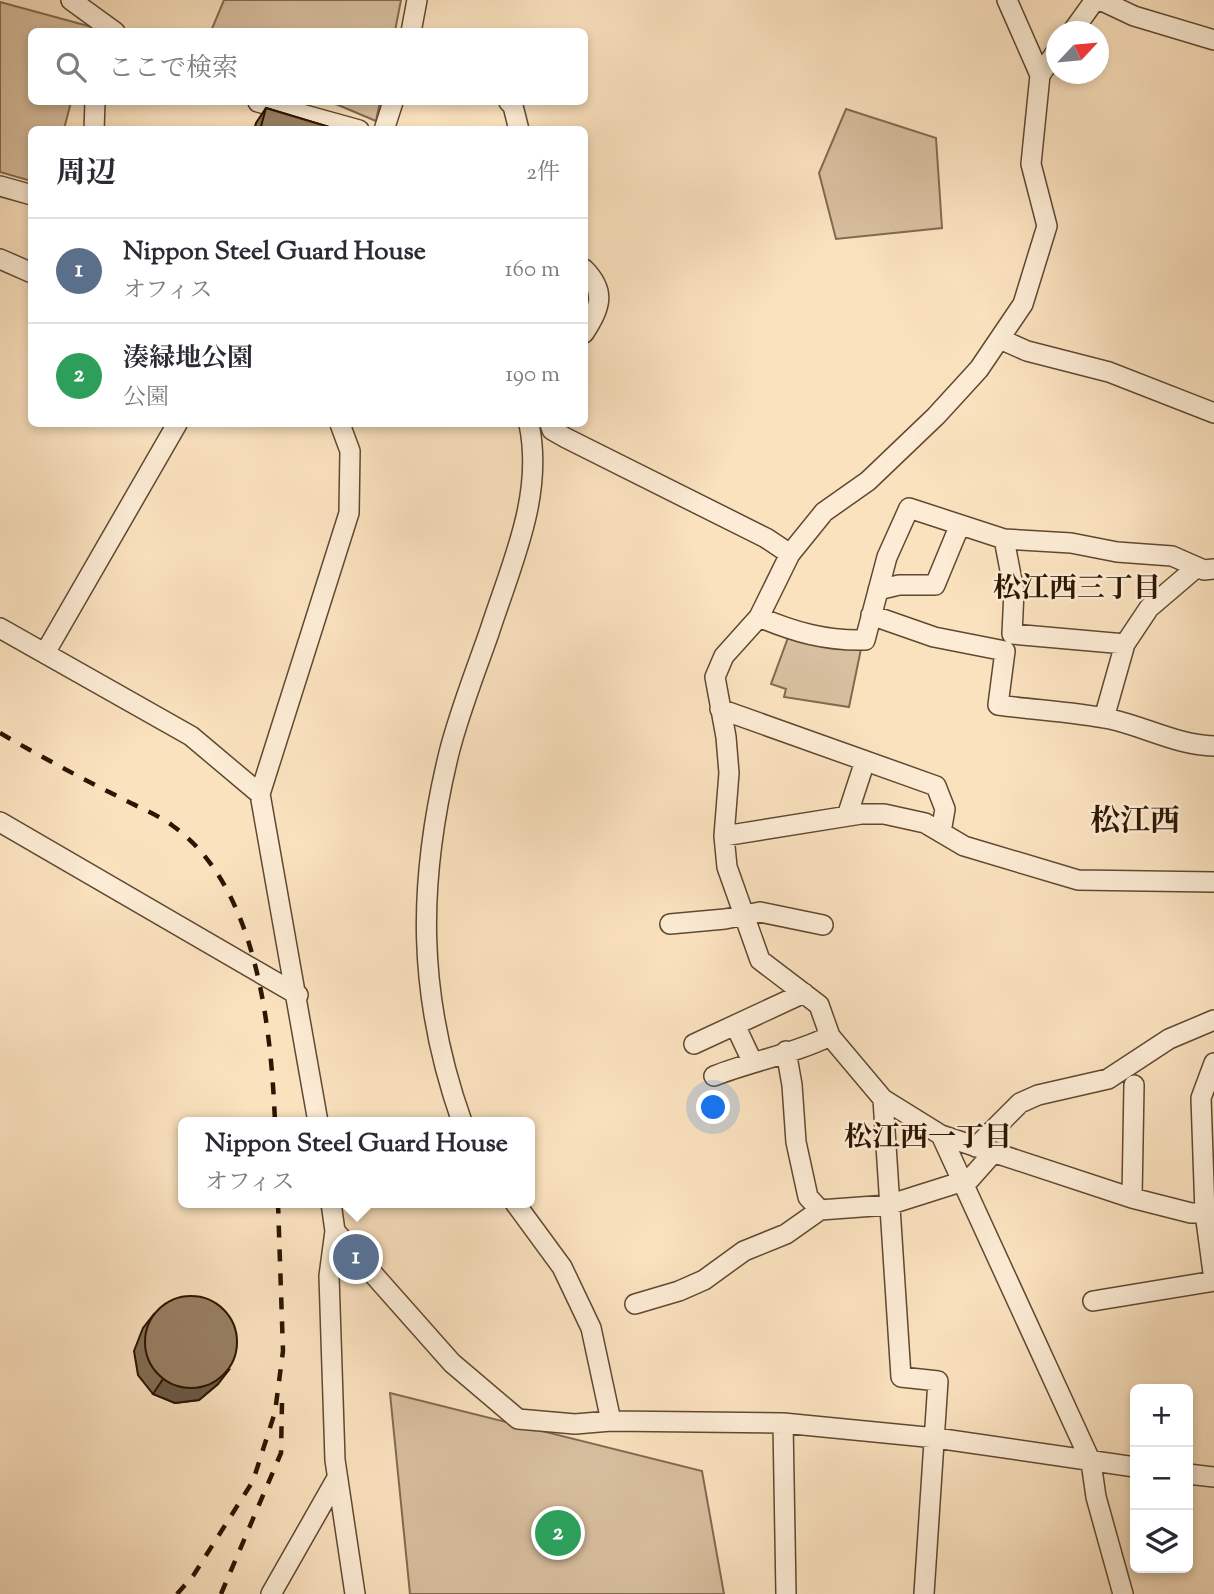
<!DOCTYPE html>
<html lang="ja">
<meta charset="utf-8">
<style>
body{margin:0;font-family:"Sorts Mill Goudy","Noto Serif JP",serif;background:#f7f7f7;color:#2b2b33}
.controls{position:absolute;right:21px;bottom:21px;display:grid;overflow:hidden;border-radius:10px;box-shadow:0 4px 10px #0003}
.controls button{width:63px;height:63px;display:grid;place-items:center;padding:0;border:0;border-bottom:2px solid #e1e1e2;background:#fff;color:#2b2b33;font:35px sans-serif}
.compass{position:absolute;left:1046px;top:21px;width:63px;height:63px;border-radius:50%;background:#fff;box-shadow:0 4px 10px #0003;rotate:64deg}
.you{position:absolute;left:714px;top:1108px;width:24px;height:24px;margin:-18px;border:5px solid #fff;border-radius:50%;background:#1a73e8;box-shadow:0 0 0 10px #1a73e833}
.badge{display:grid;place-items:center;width:46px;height:46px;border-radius:50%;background:#111827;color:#fff;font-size:23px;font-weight:700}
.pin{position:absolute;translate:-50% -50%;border:4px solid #fff;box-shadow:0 2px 7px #0006}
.popup{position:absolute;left:178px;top:1117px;width:357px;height:91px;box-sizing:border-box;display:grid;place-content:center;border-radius:10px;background:#fff;filter:drop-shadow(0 2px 5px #0005);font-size:23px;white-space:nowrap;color:#7c7c81}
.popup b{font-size:26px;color:#2b2b33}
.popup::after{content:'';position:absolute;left:50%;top:100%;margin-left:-14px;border:14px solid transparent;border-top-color:#fff}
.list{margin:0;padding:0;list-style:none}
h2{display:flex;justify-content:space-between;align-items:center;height:91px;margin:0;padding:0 28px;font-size:30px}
h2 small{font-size:23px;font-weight:400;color:#7c7c81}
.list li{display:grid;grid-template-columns:46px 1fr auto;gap:21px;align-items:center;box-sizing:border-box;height:105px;padding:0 28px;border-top:2px solid #e1e1e2}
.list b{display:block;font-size:26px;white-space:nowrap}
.list p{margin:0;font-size:23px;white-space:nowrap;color:#7c7c81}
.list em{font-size:23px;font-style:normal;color:#7c7c81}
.icon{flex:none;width:38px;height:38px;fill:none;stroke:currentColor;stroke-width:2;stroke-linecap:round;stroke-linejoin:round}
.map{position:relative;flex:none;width:1214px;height:1594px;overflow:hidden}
.search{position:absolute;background:#fff;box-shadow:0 4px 10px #0003;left:28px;top:28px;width:560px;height:77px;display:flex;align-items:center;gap:18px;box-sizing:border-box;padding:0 24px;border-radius:10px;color:#7c7c81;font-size:26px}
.panel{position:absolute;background:#fff;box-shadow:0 4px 10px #0003;left:28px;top:126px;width:560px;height:301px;border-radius:10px}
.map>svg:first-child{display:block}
.green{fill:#d8bf9f;stroke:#826a50;stroke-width:2}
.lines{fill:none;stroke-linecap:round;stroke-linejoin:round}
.minor-casing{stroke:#604830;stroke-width:22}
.minor{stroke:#fcecd5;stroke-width:19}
.rail{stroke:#2c1501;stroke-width:4.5;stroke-dasharray:12 12;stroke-linecap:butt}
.wall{fill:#836e56;stroke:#2c1501;stroke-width:2}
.shaded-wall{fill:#6a5a46;stroke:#2c1501;stroke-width:2}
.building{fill:#988064;stroke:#2c1501;stroke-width:2}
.labels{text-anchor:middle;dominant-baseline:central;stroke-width:5;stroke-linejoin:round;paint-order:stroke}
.neighbourhood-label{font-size:28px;font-weight:bold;fill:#2c1501;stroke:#fcecd5}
.quarter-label{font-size:30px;font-weight:bold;fill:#2c1501;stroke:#fcecd5}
</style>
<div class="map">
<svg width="1214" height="1594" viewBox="0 0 1214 1594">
<rect width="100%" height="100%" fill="#fbe2bf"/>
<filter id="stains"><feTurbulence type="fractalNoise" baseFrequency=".00286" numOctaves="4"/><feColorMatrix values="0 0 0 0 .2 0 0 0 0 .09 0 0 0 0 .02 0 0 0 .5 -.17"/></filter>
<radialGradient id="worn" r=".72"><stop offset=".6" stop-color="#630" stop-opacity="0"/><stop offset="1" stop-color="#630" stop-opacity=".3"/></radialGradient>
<path class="green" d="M224,0H401L395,31H211Z
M0,2L92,27L91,31L32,32V102H71L64,129L32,130L31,181L0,172Z
M331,102H380L376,121Z
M846,109L936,138L942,228L836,239L819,173Z
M789,635L861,649L849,707L784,697L786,689L771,684Z
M390,1393L702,1471L724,1594H410Z"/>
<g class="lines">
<defs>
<path id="minor" d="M71,0L115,32
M1007,0L1040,75
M1100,0L1134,16L1214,40
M411,32L417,0
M1072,32L1095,0
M1056,52L1040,75L1031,164L1047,226L1023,304L979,369L936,416L868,481L824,512L790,554L759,617L724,656L715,677L726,737L729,773L724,836L727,867L760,960L819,1005L830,1036L883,1099L941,1135L1132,1198L1191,1213L1214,1212
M258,102L359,130
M509,102L513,106L519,130
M94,130L95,102
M384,130L393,102
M0,186L32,195
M0,259L32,273
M584,269C607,292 600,308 584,333
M1000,339L1027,351L1109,372L1214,413
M550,424L552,430L566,438L766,538L790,554
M1004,539L1014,591L1012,634L1125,644
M878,590L899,585H935L959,527
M871,615L934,637L1005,651L998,705C1035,710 1074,712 1110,719C1146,727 1177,745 1214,746
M759,617C794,632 826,641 865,640L887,557L909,508L1004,539L1071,543L1117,552L1172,556L1204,570L1214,569
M0,628L191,736L260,794
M45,653L177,424
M720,709L936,786L945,809L941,832
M1104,718L1125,644L1149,608L1197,567
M847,816L865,761
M0,822L298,995
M724,836L861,814H884L925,823L964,846L1078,880L1214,882
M670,924L725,919L760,912L823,925
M735,1025L752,1061
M694,1044L804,993
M786,1051L792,1085L796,1142L808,1197L820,1210
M1214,1063L1201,1098L1205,1213L1214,1280
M714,1076C752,1061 794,1054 830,1036
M883,1099L901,1377L938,1381L924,1594
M318,1122L260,794L349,513L350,451L340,424
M462,1122C417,995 417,884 449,753C459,713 475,673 489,633C511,565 544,496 529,424
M941,1135L1091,1462L1096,1497L1123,1594
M976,1147L1020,1103L1038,1095L1108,1079L1169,1039L1214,1020
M1132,1198L1134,1085
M331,1203L335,1231L329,1276L335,1460L355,1594
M515,1203L562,1267L591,1328L611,1421
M335,1231L452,1363L518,1419L575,1424L611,1421L783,1423L936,1438L1135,1467
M1093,1301L1214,1281
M635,1304L679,1291L704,1280L744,1251L786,1234L820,1210L888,1205L970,1179L993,1153
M783,1423L786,1594
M1188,1474L1214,1477
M271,1594L337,1478"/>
</defs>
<use href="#minor" class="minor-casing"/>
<use href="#minor" class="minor"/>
<path class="rail" d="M0,733C38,755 77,776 117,796C135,806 157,814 173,826C257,886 271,1027 275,1122
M177,1594L193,1576L253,1481L275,1412L283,1351L278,1203
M221,1594L281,1453L282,1403"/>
</g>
<path class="wall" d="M266,108L339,130H254L256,123Z
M154,1314L218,1384L199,1400L175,1403L153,1394L138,1375L134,1351L143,1328Z"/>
<path class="shaded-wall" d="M229,1370L218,1384L199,1400L175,1403L153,1394L163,1379Z"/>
<path class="building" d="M266,108L339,130H260Z
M145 1342a46 46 0 1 1 92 0a46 46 0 1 1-92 0Z"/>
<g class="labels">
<g class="neighbourhood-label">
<text x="1077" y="590">松江西三丁目</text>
<text x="928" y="1139">松江西一丁目</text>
</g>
<g class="quarter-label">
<text x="1135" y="822">松江西</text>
</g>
</g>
<rect width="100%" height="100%" filter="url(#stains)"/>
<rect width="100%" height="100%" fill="url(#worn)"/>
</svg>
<div class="controls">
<button>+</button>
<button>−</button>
<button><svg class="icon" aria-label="layers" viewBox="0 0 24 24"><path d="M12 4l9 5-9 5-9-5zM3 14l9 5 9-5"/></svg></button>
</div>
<svg class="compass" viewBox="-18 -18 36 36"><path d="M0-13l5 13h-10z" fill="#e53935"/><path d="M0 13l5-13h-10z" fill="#7c7c81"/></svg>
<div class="you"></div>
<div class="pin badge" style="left:356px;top:1257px;background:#5c6f8a">1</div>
<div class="popup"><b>Nippon Steel Guard House</b>オフィス</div>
<div class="pin badge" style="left:558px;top:1533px;background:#2e9e5b">2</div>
<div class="search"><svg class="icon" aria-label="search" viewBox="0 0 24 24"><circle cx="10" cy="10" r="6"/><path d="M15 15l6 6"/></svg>ここで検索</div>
<section class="panel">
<h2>周辺<small>2件</small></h2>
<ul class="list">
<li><span class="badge" style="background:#5c6f8a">1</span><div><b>Nippon Steel Guard House</b><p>オフィス</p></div><em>160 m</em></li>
<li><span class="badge" style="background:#2e9e5b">2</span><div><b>湊緑地公園</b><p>公園</p></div><em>190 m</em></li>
</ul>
</section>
</div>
